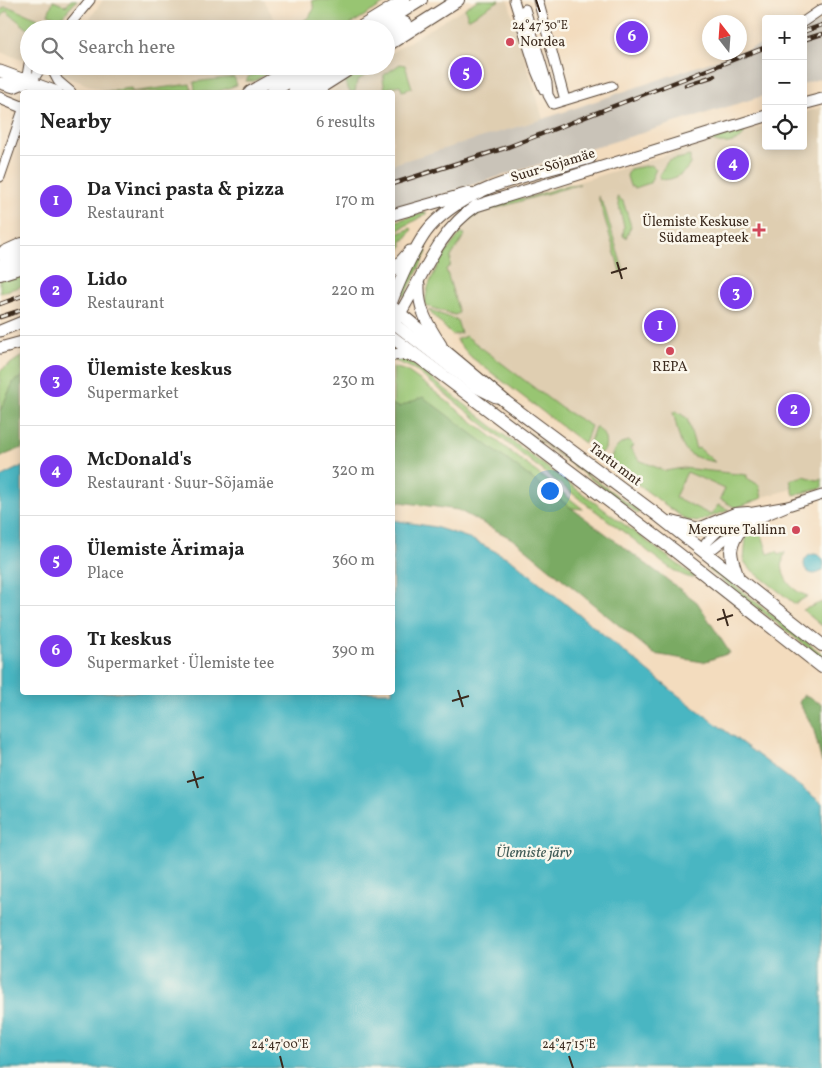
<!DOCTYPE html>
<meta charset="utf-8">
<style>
body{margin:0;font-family:Vollkorn,serif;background:#f6f6f6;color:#222}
.controls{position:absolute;right:15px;top:15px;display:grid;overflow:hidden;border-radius:5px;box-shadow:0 2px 12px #0003}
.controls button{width:45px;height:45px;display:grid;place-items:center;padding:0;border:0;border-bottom:1px solid #e0e0e0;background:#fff;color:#222;font:25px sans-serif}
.compass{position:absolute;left:702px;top:15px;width:45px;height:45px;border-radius:50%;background:#fff;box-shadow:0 2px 12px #0003;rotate:343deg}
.you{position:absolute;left:549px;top:490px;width:18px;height:18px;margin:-12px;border:4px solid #fff;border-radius:50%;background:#1a73e8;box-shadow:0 0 0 8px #1a73e833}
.badge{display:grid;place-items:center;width:32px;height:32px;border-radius:50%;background:#7c3aed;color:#fff;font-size:16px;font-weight:700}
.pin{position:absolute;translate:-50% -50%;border:2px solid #fff;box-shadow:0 1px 5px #0006}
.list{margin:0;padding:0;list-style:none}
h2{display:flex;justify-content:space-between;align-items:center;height:65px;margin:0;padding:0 20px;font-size:21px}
h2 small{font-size:16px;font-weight:400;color:#767676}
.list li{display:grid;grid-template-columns:32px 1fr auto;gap:15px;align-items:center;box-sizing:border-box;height:90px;padding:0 20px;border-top:1px solid #e0e0e0}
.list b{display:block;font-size:19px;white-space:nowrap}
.list p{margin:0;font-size:16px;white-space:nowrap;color:#767676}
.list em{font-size:16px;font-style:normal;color:#767676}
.icon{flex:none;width:28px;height:28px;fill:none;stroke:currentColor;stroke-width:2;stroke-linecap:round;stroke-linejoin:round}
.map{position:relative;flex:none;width:822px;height:1068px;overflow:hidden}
.search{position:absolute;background:#fff;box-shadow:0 2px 12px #0003;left:20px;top:20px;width:375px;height:55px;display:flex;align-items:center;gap:12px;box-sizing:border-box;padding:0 18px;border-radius:28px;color:#767676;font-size:19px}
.panel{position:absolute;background:#fff;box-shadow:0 2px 12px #0003;left:20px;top:90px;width:375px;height:605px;border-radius:5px}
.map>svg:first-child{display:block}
.built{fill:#dfceb1}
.industrial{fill:#c9c3b8}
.green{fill:#98c572;stroke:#6a7848}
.forest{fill:#7aaa64;stroke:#5a6a41}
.water{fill:#48b6c2;stroke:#427070}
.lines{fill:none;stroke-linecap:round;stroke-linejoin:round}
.minor-casing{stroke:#574536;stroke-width:11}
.major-casing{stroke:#574536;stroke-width:13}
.highway-casing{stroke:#574536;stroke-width:14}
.minor{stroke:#fff;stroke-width:9}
.major{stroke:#fff;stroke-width:11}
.highway{stroke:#fff;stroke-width:12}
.rail-casing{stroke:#3b2a1e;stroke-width:4.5}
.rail{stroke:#fbf7ec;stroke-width:2.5;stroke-dasharray:8;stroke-linecap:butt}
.ticks{fill:none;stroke:#3b2a1e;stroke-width:2}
.poi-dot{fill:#d1495b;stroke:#fbf7ec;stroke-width:2}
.labels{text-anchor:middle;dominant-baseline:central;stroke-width:5;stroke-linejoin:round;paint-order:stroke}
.poi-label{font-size:14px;fill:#3b2a1e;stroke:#fbf7ec;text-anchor:end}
.street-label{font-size:14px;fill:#3b2a1e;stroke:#fbf7ec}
.water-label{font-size:15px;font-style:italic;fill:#405b57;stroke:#fbf7ec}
.ticks-label{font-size:12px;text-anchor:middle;fill:#3b2a1e;stroke:#fbf7ec;stroke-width:5;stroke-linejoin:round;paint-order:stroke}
</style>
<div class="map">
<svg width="822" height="1068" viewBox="0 0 822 1068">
<rect width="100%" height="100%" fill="#fbf7ec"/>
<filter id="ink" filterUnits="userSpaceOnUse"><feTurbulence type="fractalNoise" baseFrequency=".02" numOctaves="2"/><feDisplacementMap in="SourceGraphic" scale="10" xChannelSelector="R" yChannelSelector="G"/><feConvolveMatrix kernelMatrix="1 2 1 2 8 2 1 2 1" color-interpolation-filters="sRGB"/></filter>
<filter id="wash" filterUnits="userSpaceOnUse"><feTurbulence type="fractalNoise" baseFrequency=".0096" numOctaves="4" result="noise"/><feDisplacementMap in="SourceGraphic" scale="20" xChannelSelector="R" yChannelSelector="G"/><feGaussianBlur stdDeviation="1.12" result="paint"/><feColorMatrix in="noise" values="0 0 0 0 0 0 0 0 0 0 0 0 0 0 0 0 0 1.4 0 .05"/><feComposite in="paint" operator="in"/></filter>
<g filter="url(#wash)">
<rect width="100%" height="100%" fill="#f3dcbe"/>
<path class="built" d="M0,0H81L53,29H29V54L23,60L0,52Z
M103,0H263L281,29H82Z
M477,0H508L543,119L393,164L392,92H331L369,66H386V56Z
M55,66H282L274,72L236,80L125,92H106L52,71Z
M822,107V481L756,499L706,518L685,512L481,364L433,315L429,292L466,219L479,212L766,125V146H803V113Z"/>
<path class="industrial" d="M822,21V78L803,84V28Z
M766,43V95L393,209V164L543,119Z"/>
<path class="green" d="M71,0H77L60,19L48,14L53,1L66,6Z
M312,0H390L343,29H299L304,26L303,21L309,17L314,9Z
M478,0H500L468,19L465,8Z
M4,7L12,8L50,24L52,27L29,30L6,11L0,19V12Z
M400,64L405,65L412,88L402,91L400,85L385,89L383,80L384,75Z
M273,66H282L254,81H246L248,77Z
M370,66H380L357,81L355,92H350L344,81Z
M234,77L237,85L217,92H195L194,82Z
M190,84L192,92H103L131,88L132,92Z
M743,127L744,135C737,144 720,146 710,140Z
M690,156V164C685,174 671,182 660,179L659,175L668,161Z
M651,165L656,169L650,183L635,188L630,186L627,176L630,169Z
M580,184L483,212L467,221L465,219L477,210L511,198H526L568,185Z
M598,196L604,206L623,269L621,274Z
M617,197L623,201L631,226L626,238L623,236L624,227Z
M426,212V214L393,233V222Z
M411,228L412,229L405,240H403L401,244L403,245L393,262V236Z
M461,233L465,234L451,257L450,266L446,269L459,313L455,315L426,306C422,286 447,249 461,233Z
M424,250L427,252L405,296L401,294Z
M22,270V286L0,293V278Z
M428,310L457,320L461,333L452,335Z
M466,336L561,408L591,426L585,444L471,357L456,340Z
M22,356V377L14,381L0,411V371Z
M403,359L413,364L505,436L695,577L692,578C673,575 645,548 629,536C556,482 485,426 414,369L393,360Z
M393,367L407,371L425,384L583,509L572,508L393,405Z
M676,411L687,418L696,449L699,448L715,462C677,455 682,445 673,412Z
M595,427C604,432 607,439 605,449L598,455L588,447Z
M529,433L639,511L638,514Z
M629,441L634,446L630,448L639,460L665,471L683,468L747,475V478L759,485L762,498L736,508L720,499L725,489L687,472L675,497L711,515L718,505L729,510L697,522L686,520L610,464C610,454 618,442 629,441Z
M804,476L817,480L822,479V488L794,495L790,480Z
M760,528L768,554L777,551L779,555L785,552C777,572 788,590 808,596L795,604L749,568L744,561L746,537Z
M710,566L822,654V659L708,569Z
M822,602V626L803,610Z"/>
<path class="forest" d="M22,377V448L0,457V411L14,381Z
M423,397L697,602L730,653L703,662L654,654L516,541L458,510L393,501V405L399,407Z
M803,695L822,704V763L813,727L799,703Z"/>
<path class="water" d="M22,466V692H392L393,520L435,527L469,538L512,560L675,693L822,803V1068H0V477Z
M804 564a10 10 0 1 1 20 0a10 10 0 1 1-20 0Z"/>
</g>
<g filter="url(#ink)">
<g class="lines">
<defs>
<path id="minor" d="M514,0L536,71L544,90
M538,0L565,100
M525,9L547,83L548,95L553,104L612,86
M803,22L822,9
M66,29L90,0
M50,66L58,81L71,92
M26,82L35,77L42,66
M26,82L29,64
M0,177L22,113
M788,506L743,525L714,548L703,551L706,543L718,531L748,513L788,506L822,495"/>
<path id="major" d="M357,29L404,0
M0,71L57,92
M0,83L14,87L26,82
M250,92L296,66
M0,98L22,107
M803,104L822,99
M392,215L469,193
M392,271L410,251
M419,285C418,309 428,325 441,345
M392,301C399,282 417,241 431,226C469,184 537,174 590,158
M392,322L476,387L496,397
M392,326C420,286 434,234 476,206L766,116
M0,331L22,322
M0,348L22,342
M392,355L402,354L418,357"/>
<path id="highway" d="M374,29L421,0
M386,35L405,23
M386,46L458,0
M272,92L314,66
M294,92L336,66
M313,92L354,66
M0,254L22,244
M0,266L22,256
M0,274L22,267
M392,307L506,402L660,517L822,645
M392,337L675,551L822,667
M672,522L699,529L735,514L748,513
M738,578C729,553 727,548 743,525"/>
</defs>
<use href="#minor" class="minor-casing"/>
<use href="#major" class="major-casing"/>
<use href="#highway" class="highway-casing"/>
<use href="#minor" class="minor"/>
<use href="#major" class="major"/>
<use href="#highway" class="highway"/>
<defs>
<path id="rail" d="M803,32L822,25
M803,40L822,34
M686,85L714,76
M392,184L508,147L766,47
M0,304L22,296
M0,317L22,310"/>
</defs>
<use href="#rail" class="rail-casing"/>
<use href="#rail" class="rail"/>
</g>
</g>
<path class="ticks" d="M536,0L540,12M617,262L622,279M611,273L627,268M723,609L728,626M717,620L733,615M458,690L463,707M452,701L469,696M193,771L198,788M187,782L204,777M280,1056L283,1068M569,1056L573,1068"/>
<g class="poi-dot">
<circle cx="510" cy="42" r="5"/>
<path d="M756.5 222.5h5v5h5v5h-5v5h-5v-5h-5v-5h5z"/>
<circle cx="670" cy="351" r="5"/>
<circle cx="796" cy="530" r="5"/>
</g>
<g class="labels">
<g class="poi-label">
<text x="520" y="42" text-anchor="start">Nordea</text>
<text x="749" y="222">Ülemiste Keskuse<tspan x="749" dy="16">Südameapteek</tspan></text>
<text x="670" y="367" text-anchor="middle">REPA</text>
<text x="786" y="530">Mercure Tallinn</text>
</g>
<g class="street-label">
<text transform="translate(553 166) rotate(-17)">Suur-Sõjamäe</text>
<text transform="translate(615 465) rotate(37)">Tartu mnt</text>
</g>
<g class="water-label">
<text x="534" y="853">Ülemiste järv</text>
</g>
</g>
<g class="ticks-label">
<text x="540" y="29">24°47'30"E</text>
<text x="280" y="1048">24°47'00"E</text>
<text x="569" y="1048">24°47'15"E</text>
</g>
</svg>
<div class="controls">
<button>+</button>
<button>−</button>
<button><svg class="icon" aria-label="locate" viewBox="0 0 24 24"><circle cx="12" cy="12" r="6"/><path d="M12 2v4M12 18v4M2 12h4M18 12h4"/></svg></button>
</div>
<svg class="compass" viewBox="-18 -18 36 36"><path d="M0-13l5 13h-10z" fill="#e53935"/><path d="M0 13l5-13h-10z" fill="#767676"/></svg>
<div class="you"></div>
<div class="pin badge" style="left:660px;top:326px">1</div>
<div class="pin badge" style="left:794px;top:410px">2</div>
<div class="pin badge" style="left:736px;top:293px">3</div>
<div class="pin badge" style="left:733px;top:164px">4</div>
<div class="pin badge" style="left:466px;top:73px">5</div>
<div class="pin badge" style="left:632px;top:37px">6</div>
<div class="search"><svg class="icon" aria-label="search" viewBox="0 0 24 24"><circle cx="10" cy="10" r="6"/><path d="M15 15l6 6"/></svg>Search here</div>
<section class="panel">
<h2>Nearby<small>6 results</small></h2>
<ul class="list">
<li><span class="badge">1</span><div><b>Da Vinci pasta &amp; pizza</b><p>Restaurant</p></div><em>170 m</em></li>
<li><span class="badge">2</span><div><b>Lido</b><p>Restaurant</p></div><em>220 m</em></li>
<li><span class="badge">3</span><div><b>Ülemiste keskus</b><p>Supermarket</p></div><em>230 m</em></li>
<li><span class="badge">4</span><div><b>McDonald's</b><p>Restaurant · Suur-Sõjamäe</p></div><em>320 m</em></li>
<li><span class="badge">5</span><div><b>Ülemiste Ärimaja</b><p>Place</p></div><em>360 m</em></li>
<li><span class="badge">6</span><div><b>T1 keskus</b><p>Supermarket · Ülemiste tee</p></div><em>390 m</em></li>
</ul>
</section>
</div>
